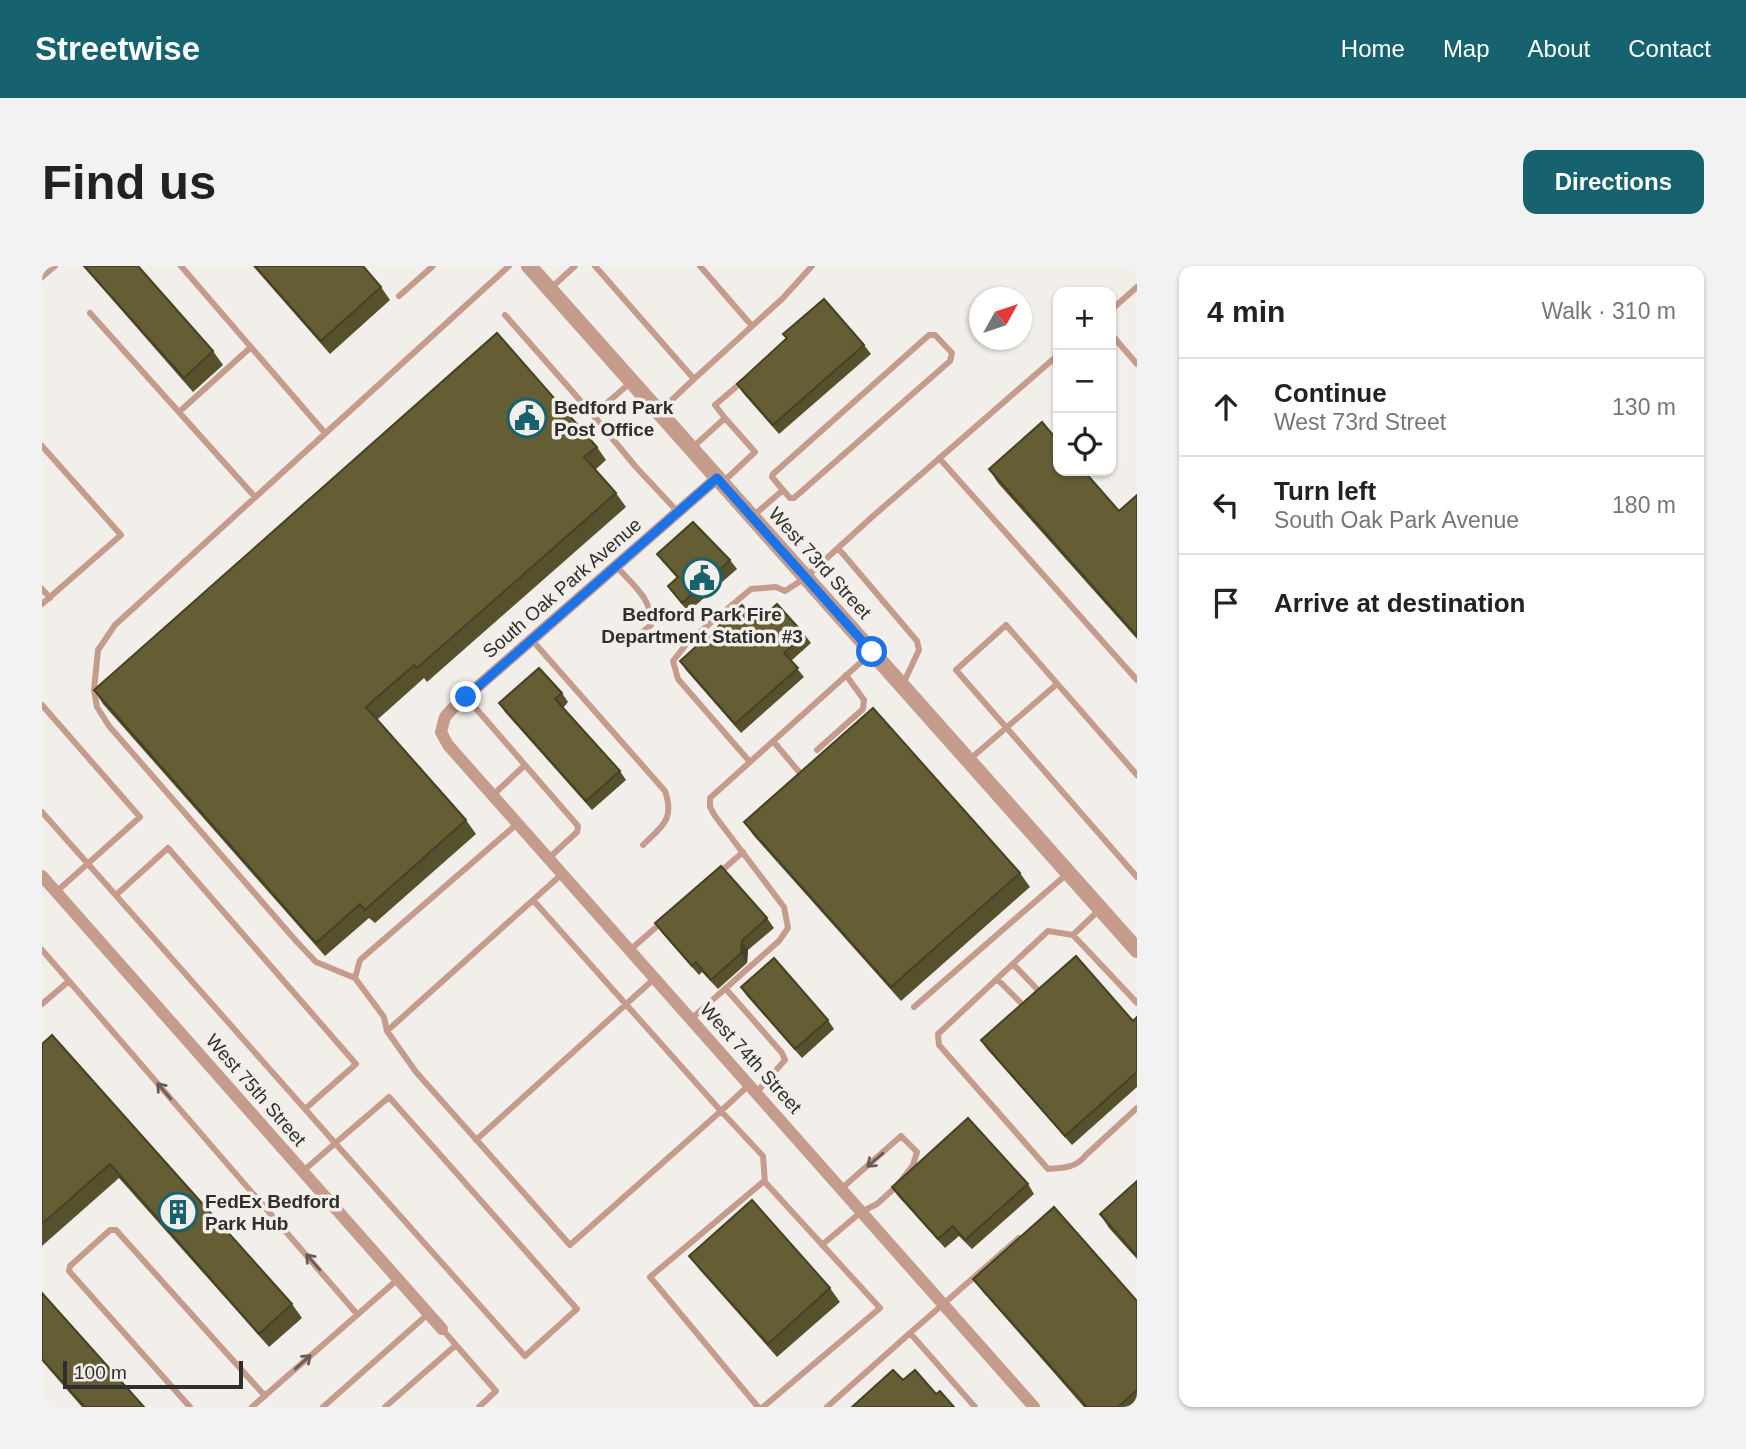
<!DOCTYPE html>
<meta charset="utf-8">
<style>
body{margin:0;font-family:Arial,sans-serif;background:#f2f2f2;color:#222}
.controls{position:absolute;right:21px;top:21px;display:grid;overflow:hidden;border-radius:14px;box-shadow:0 2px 5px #0004}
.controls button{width:63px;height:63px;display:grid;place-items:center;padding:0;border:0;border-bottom:2px solid #e0e0e0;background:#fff;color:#222;font:35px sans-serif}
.compass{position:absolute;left:927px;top:21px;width:63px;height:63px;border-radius:50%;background:#fff;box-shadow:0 2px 5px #0004;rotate:50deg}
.scale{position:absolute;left:21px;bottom:18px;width:180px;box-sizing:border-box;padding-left:7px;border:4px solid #302f2d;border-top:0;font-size:19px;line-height:24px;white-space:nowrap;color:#302f2d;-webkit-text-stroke:5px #f2eee9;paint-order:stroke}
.stop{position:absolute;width:21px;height:21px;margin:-16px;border:5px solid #1a73e8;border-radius:50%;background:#fff}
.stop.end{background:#1a73e8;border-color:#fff;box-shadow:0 2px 7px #0008}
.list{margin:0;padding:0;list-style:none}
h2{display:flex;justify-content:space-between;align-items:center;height:91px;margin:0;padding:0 28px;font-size:30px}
h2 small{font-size:23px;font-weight:400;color:#767676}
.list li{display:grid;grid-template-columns:46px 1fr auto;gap:21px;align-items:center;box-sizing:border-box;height:98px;padding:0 28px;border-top:2px solid #e0e0e0}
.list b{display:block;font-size:26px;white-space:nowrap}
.list p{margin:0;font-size:23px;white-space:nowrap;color:#767676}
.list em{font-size:23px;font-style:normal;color:#767676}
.icon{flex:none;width:38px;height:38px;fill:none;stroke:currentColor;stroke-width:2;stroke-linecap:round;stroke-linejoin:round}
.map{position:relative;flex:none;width:1095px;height:1141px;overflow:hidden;border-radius:14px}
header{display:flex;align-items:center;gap:42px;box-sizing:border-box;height:98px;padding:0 35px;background:#17626f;color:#fff}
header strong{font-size:33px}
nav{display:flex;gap:38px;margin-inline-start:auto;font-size:24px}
.intro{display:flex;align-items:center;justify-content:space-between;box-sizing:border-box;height:168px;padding:0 42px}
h1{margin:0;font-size:49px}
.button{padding:18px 32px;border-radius:14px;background:#17626f;color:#fff;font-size:24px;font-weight:700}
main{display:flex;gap:42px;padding:0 42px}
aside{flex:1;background:#fff;border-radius:14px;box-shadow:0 2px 5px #0004}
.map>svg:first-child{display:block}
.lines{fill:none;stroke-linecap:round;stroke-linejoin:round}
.service{stroke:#c59c8c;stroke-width:6}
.minor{stroke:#c59c8c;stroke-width:12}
.tertiary{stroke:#c59c8c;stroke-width:16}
.wall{fill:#57502d}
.shaded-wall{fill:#474124}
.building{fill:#655d34;stroke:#474124;stroke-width:2}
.oneway{stroke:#6c5b53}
.route{stroke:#1a73e8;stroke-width:9}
.labels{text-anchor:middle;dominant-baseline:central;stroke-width:7;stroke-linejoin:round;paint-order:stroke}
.poi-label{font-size:19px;font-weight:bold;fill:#302f2d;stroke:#f2eee9;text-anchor:start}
.street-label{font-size:19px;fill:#302f2d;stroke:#f2eee9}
</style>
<header>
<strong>Streetwise</strong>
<nav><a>Home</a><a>Map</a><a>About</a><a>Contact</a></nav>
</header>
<div class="intro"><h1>Find us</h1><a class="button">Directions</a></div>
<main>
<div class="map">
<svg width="1095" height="1141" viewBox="0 0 1095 1141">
<rect width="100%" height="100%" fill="#f2eee9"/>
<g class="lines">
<path class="service" d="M139,0L283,167
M467,0L73,359L56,384L52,424L55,441L67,460L255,676L274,696L313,712L342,751L345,765L520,608
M553,0L652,113L741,32L770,0
M658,0L710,60
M0,11L13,0
M509,22L533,0
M357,30L391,0
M1069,44L1095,21
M48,47L213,231
M463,49L551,149L588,117
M1069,68L1095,98
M618,145L652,113
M137,146L209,81
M551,149L593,200L636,246
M683,152L673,139L701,115
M0,180L79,269L0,338
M650,182L683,152L713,186L682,215
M897,192L1095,414
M711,250L741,224L748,232H752L908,95L910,87L893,69H887L731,208L730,211L741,224
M796,282L875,375L877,384L861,418
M574,300C590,318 611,333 609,359L584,379
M0,323L8,332
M490,374L623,525C633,554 620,560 601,579
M424,431L536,560L535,566L507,592
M0,439L98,551L14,626
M731,475L758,507
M775,484L821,443L822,434L804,409
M928,493L1015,418
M708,496L636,413L631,395L646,376L709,323L734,321L743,325L763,312L830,251L1016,89
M1095,509L964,359L914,404L1095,611
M451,529L483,499
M0,546L263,843L293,877L483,1090L535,1043L347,831L261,905
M676,608L701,586
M74,629L126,582L314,798L263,843
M491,634L679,845L707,819
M1057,644L1031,669L1006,665L896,768L897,779L1006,903C1022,902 1034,902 1044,889L1095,842
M1031,669L1095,737
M0,684L27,715
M588,684L620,656
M971,698L995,723
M313,712L318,694L476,557
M955,713L978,736
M684,723L740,787L743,794L714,827
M0,738L27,715L315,1048
M872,741L1025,608
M649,753L737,675L746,662L742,641L673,550L668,541V532L828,388
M345,765L374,806L528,979L679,845L721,890L723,917
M434,874L613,712
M780,979L819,946L835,938L855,920L871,899L875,886L859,870L799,923
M414,1079L454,1125L437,1141
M148,1141L27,1005L28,1000L68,964H74L223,1130
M210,1141L355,1014
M281,1141L386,1048
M343,1141L414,1079L400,1063
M716,1141L608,1011L722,915L838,1042L721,1141
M785,1141L868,1067
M933,1141L868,1067L977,972"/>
<path class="minor" d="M675,212L410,443L403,451L399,466L406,479L992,1141
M0,610L400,1063"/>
<path class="tertiary" d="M487,0L1095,684"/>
</g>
<path class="wall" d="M41,0H96L171,85L181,99L151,126Z
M211,0H321L339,21L348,34L288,88Z
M741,68L822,79L829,88L737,168L701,127L695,118L745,73Z
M555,181L564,194L553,204L574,227L584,241L385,416L382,412L335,454L424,554L434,568L333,657L327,652L283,690L61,438L52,424Z
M947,203L1077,245L1095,229V373L956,217Z
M615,288L688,294L695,303L646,346L626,320L635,312L622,297Z
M715,356L762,368L769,377L749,395L762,411L699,467L644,404L638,395Z
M520,427L526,436L521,442L578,505L584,514L550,544L463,446L457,437Z
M702,556L978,607L988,621L859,735L712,570Z
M725,652L732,662L706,684L705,697L676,723L660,706L657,709L620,667L613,657Z
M699,721L786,754L792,763L760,792L705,730Z
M1095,751V821L1030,879L945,783L939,774L1091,755Z
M0,778L250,1038L260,1052L227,1081L77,912L0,980Z
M1095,915V993L1067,962L1058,948Z
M986,918L992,928L930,983L917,970L903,982L856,930L850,921Z
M647,990L788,1022L798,1036L735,1091L657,1003Z
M931,1013L1095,1035V1141H1042L941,1026Z
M0,1027L102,1141H40L0,1095Z"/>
<path class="shaded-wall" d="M700,675L706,684L705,697L699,687Z"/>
<path class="building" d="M42,0H96L171,85L142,112Z
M213,0H321L339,21L279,75Z
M782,33L822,79L731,159L695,118L745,72L741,68Z
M455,67L555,181L542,191L574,227L375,402L372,399L324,441L424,554L323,644L318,638L274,677L52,424Z
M1000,156L1016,175V205H1042L1077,245L1095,229V370L947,203Z
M651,256L688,294L640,337L626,320L636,311L615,288Z
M735,338L762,368L742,387L756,402L693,458L638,395L700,339L715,356Z
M497,402L520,427L513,433L578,505L544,535L457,437Z
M831,442L978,607L849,721L702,556Z
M679,600L725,652L700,675L699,687L669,714L654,696L650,700L613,657Z
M1034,690L1091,755L1095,751V806L1023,870L939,774Z
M732,692L786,754L753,783L699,721Z
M10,769L250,1038L217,1068L68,898L0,958V778Z
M926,852L986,918L923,974L911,960L896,973L850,921Z
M1095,915V990L1058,948Z
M710,934L788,1022L726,1078L647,990Z
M1012,941L1095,1035V1124L1076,1141H1045L931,1013Z
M0,1027L102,1141H43L0,1093Z
M851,1104L861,1114L873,1104L894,1128L898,1125L912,1141H810Z"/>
<defs><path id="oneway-shaft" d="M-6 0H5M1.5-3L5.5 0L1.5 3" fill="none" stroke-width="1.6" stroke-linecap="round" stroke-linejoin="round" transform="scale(1.75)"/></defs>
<g class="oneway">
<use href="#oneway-shaft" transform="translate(122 825) rotate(-131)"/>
<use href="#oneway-shaft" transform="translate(833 894) rotate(139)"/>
<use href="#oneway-shaft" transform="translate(271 996) rotate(-131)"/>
<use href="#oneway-shaft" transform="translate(261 1096) rotate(-42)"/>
</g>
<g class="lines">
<path class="route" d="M424,431L675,212L830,386"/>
</g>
<defs>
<symbol id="civic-ring" viewBox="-11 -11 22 22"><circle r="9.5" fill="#f2eee9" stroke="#17626f" stroke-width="1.5"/><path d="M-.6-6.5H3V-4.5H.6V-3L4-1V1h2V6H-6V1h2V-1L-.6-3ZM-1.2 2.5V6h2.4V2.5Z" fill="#17626f"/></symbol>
<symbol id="building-ring" viewBox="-11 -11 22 22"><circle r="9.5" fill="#f2eee9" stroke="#17626f" stroke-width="1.5"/><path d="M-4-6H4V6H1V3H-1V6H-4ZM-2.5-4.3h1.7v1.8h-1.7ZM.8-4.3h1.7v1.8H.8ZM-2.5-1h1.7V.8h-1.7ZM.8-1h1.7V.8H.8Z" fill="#17626f"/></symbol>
</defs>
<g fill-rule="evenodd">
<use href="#civic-ring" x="463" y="130" width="44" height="44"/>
<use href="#civic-ring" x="638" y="290" width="44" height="44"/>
<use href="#building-ring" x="114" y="924" width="44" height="44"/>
</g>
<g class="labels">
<g class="poi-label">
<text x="512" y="141">Bedford Park<tspan x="512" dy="22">Post Office</tspan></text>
<text x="660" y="348" text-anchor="middle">Bedford Park Fire<tspan x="660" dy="22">Department Station #3</tspan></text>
<text x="163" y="935">FedEx Bedford<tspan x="163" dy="22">Park Hub</tspan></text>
</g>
<g class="street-label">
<text transform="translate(778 297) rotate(48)">West 73rd Street</text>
<text transform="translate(520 322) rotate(-41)">South Oak Park Avenue</text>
<text transform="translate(709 792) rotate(48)">West 74th Street</text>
<text transform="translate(214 824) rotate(49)">West 75th Street</text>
</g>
</g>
</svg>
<div class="controls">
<button>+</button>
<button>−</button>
<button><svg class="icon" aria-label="locate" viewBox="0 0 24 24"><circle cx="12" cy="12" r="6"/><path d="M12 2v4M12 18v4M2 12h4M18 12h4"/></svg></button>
</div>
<svg class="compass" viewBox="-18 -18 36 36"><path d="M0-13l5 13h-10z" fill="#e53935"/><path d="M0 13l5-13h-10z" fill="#767676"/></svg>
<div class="scale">100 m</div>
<div class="stop" style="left:830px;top:386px"></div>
<div class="stop end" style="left:424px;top:431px"></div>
</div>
<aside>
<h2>4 min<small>Walk · 310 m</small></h2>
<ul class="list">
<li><svg class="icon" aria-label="ahead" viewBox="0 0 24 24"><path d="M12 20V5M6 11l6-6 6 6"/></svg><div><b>Continue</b><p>West 73rd Street</p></div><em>130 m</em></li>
<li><svg class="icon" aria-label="left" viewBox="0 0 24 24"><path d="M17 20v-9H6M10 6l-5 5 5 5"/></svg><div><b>Turn left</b><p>South Oak Park Avenue</p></div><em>180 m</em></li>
<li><svg class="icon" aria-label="arrive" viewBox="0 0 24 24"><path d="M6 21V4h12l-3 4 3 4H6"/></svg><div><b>Arrive at destination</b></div></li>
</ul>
</aside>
</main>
